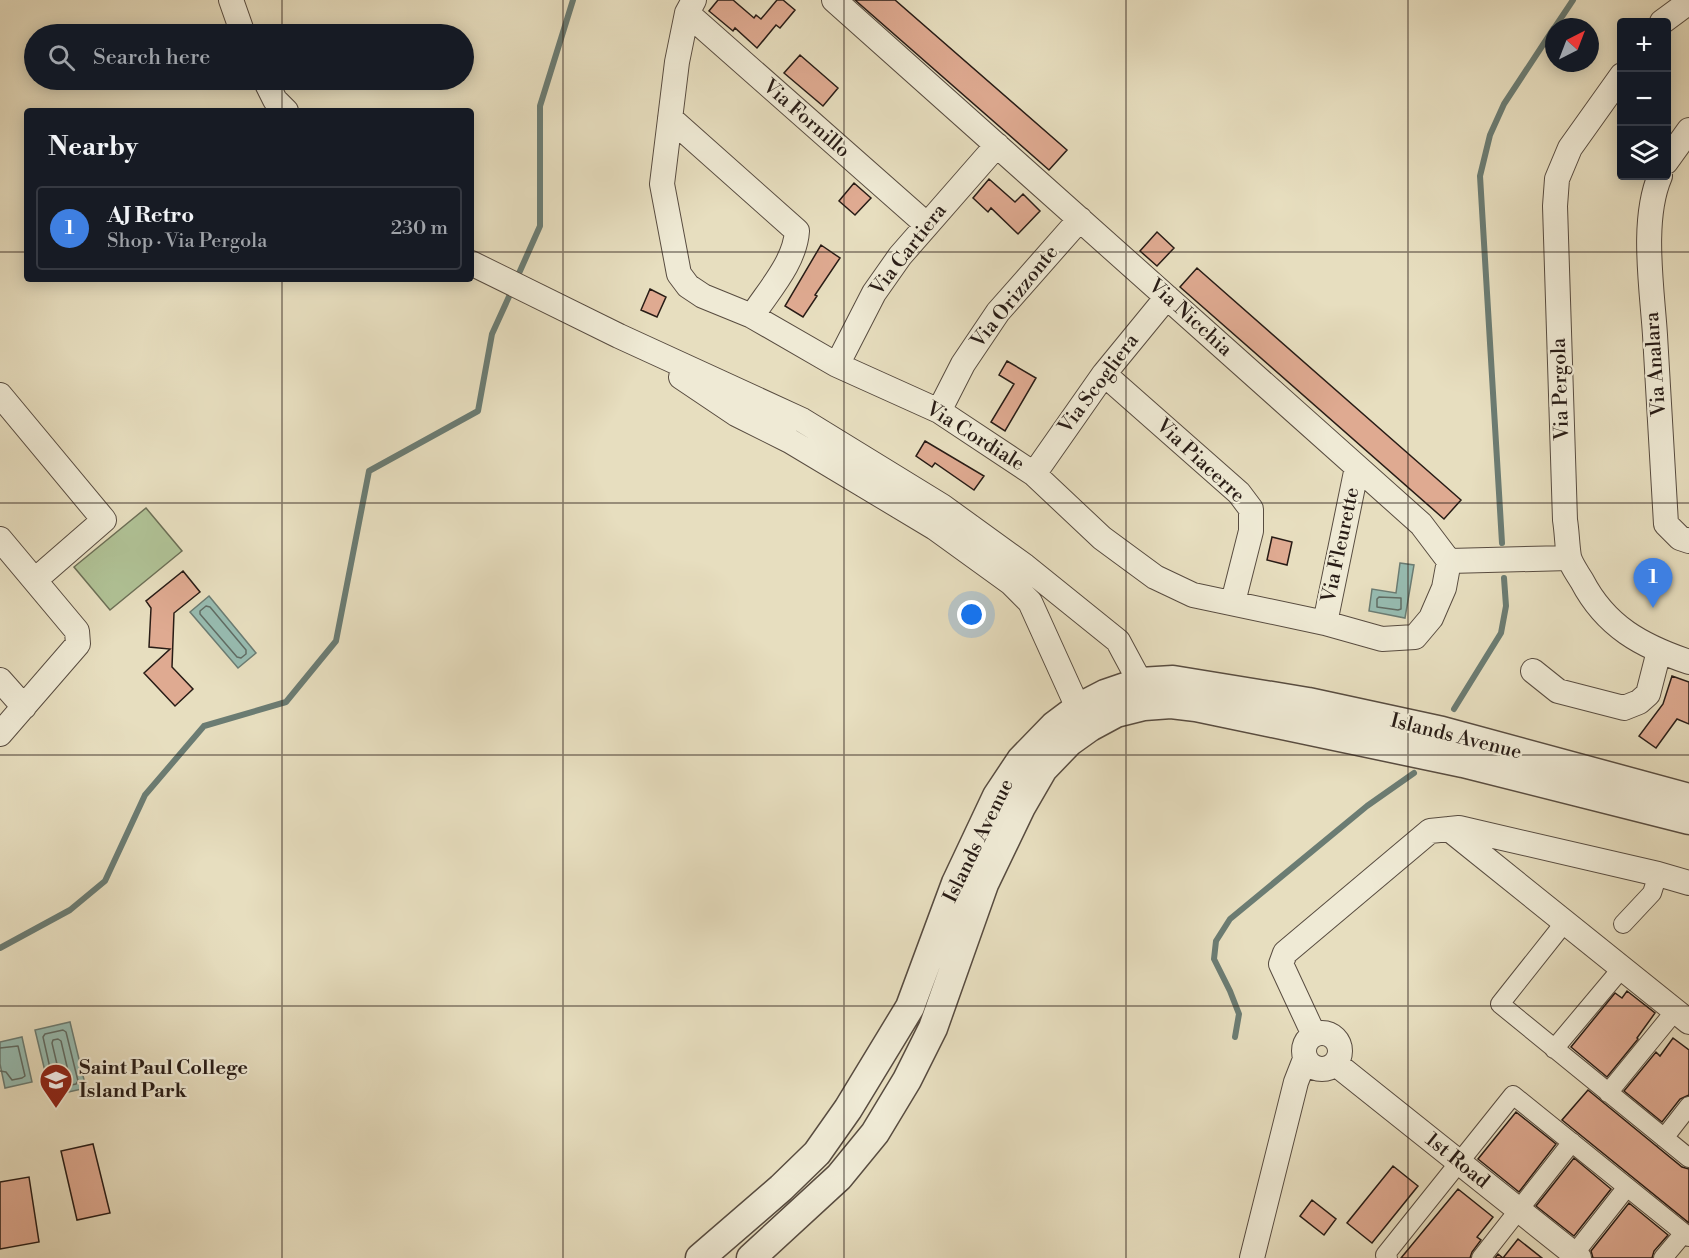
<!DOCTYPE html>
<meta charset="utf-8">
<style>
body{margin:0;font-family:"Libre Bodoni",serif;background:#20242c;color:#f1f3f6}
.controls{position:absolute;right:18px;top:18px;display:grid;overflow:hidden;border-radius:6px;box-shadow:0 3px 15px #0003}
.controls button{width:54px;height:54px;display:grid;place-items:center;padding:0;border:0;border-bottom:2px solid #363941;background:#171b24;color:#f1f3f6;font:30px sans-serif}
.compass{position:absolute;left:1545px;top:18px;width:54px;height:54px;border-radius:50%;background:#171b24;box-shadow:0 3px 15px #0003;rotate:42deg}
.you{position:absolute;left:972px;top:615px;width:21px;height:21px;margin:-15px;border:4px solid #fff;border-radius:50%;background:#1a73e8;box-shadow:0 0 0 9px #1a73e833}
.badge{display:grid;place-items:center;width:39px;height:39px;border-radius:50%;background:#d93025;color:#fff;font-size:20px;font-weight:700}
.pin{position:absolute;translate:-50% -50px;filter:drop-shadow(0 2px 3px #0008)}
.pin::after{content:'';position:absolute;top:32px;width:21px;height:18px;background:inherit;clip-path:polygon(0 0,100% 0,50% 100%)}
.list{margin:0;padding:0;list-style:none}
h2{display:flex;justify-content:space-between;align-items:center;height:78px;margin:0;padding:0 24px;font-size:26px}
h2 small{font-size:20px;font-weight:400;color:#9ea1a6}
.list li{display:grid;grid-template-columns:39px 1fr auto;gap:18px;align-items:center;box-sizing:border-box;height:84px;margin:0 12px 12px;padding:0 12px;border:2px solid #363941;border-radius:6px}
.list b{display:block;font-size:22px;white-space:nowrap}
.list p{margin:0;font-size:20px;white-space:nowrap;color:#9ea1a6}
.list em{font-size:20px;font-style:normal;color:#9ea1a6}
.icon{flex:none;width:33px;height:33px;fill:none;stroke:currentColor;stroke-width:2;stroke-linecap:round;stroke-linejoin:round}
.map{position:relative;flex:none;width:1689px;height:1258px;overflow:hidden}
.search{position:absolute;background:#171b24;box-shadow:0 3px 15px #0003;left:24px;top:24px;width:450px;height:66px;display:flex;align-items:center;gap:15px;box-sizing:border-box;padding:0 21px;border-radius:33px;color:#9ea1a6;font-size:22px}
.panel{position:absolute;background:#171b24;box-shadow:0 3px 15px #0003;left:24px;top:108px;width:450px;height:174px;border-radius:6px}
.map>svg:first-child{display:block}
.green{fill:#b0c296;stroke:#6c6f56;stroke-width:1.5}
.water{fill:#97bcb1;stroke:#6b7c73;stroke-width:1.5}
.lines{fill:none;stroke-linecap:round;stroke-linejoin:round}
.shore{stroke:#606c64;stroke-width:1.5}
.stream{stroke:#6b7c73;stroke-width:6}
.building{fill:#dfaa91;stroke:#281c16;stroke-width:1.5}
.pedestrian-casing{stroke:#584c40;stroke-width:20}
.minor-casing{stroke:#584c40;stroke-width:26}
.tertiary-casing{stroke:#584c40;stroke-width:31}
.pedestrian{stroke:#efead5;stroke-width:18}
.minor{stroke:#efead5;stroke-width:24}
.tertiary{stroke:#efead5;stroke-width:28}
.grid{fill:none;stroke:#281c16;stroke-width:1.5;stroke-opacity:0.55}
.labels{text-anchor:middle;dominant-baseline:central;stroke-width:4.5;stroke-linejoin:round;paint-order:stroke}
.street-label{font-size:20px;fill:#281c16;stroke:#efead5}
.poi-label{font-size:20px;font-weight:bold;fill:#281c16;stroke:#efead5;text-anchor:start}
</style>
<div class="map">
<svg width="1689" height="1258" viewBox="0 0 1689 1258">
<rect width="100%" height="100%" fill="#e7debf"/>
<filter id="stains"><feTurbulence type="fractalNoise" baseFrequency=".00333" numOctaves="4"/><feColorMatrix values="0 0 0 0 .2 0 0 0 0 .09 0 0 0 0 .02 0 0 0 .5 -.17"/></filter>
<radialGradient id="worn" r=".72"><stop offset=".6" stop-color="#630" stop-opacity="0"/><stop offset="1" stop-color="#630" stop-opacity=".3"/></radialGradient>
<path class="green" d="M146,508L182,551L110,610L74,567Z"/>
<path class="water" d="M1400,563L1414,565L1405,618L1369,611L1372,589L1396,593Z
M209,596L256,653L238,668L190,612Z
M70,1022L86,1088L51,1096L35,1030Z
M22,1037L32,1082L5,1088L0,1064V1042Z"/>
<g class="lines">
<path class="shore" d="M1379,597L1401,598V609L1398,610L1377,607V599Z
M206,606L210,607L246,650V654L241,658L237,657L200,614V611Z
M63,1030L66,1032L78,1081L76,1084L57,1088L54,1086L43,1037L45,1034Z
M58,1039L61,1041L69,1075L67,1078L63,1079L60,1077L52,1043L53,1040Z
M0,1048L18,1046L25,1076L22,1078L12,1080L6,1072L0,1071"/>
<path class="stream" d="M1555,27L1573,0
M516,280L540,226V106L573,0
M1502,543L1480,176L1490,135L1504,104L1554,28
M1454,709L1501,633L1506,606L1504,578
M0,948L70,910L105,881L145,795L204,726L286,702L336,641L369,471L478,411L492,334L512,290
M1235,1037L1239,1014L1230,991L1214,959L1216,941L1230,919L1367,806L1414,773"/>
</g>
<path class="building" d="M718,0H733L754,18L756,15L761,19L777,0H783L795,10L780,28L776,25L757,48L735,28L733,31L709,11Z
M855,0H895L1067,150L1049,170Z
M800,55L838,88L823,106L784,73Z
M989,179L1015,202L1023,194L1040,211L1018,234L991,208L988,212L973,198Z
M854,183L871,198L855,215L839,201Z
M1157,232L1174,248L1157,266L1140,251Z
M821,245L840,258L815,295L817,296L803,317L785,306Z
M1197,268L1461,500L1444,519L1180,287Z
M650,289L666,297L657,317L641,310Z
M1007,361L1036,378L1005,431L991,422L1014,384L999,375Z
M925,441L984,476L974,490L935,463L932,467L916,456Z
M1272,537L1292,542L1287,565L1267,560Z
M183,571L200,592L174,613L172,667L193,689L175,706L144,673L170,649L149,647L151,608L146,601Z
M1672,676L1689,682V724L1677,719L1656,748L1639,736L1663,704Z
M1627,991L1655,1013L1637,1038L1638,1039L1607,1077L1571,1047L1615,993L1622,998Z
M1673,1038L1689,1050V1095L1680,1099L1662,1122L1624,1091L1656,1052L1660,1056Z
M1588,1090L1682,1167L1689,1169V1223L1562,1120Z
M1516,1112L1556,1144L1519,1192L1478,1159Z
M93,1144L110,1213L77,1220L61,1151Z
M1574,1158L1611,1189L1574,1236L1536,1206Z
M1393,1166L1418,1186L1372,1243L1347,1223Z
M29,1177L39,1242L0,1249V1182Z
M1458,1189L1493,1217L1477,1237L1481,1240L1472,1252L1470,1258H1401Z
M1312,1200L1336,1219L1324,1235L1300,1216Z
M1629,1203L1668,1235L1654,1251L1652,1258H1593L1591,1251Z
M1518,1239L1542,1258H1495L1498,1254L1503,1258Z"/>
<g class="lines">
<defs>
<path id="pedestrian" d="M1565,922L1500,1004L1689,1158
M1623,924L1652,893L1658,874
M1554,1049L1622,968
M1608,1093L1675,1011
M1664,1138L1689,1106
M1388,1258L1385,1255L1513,1095L1689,1237
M1481,1258L1572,1142
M1571,1258L1627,1187
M1663,1258L1684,1233"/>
<path id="minor" d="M231,0L243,34
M694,0L687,13L677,62L662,184L679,274L688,286L703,296L752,316L837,365L939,411L1034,474L1102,538L1155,577L1193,595L1325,623L1382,639L1415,637L1431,618L1444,588L1449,561
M834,0L1421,524L1449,561
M687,13L926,224
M1662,22L1689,2
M1622,75L1570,148L1557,179L1555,206L1565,520C1567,532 1567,545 1569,557C1571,565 1578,574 1582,581C1606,627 1642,646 1689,662
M265,80L275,100L286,111
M670,118L797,231C795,262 769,290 752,316
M1666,162L1689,130
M1660,176C1641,220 1652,288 1655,335C1659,398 1662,461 1666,524L1680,538L1689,541
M471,263L619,336L802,420L942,506L1025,566L1118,641L1140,682L1143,700
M837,365L874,293L900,256L997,145
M1104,374L1239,493L1251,509V531L1233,602
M681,377L736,414L790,441L935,528L1011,583L1030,602L1078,708L1087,722
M0,395L104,520L35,580
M939,411L963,364L998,312L1080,219
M1034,474L1104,374L1167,297
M0,539L77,631L78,644L0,734
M1449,561L1569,558
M1325,623L1357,467
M1533,671L1558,691L1624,708L1639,702L1648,694L1659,651
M0,680L24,707
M1449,829L1689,1022
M1304 1051a18 18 0 1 1 36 0a18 18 0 1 1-36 0Z
M1314,1035L1281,964L1285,953L1430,831L1459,828L1658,874L1689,883
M1336,1064L1579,1258
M1252,1258L1296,1082L1305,1059"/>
<path id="tertiary" d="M700,1258L781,1188L817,1153L848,1109L910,1007L956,883L997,796L1021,760L1054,726L1078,708L1105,694L1140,682L1173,680L1308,702L1442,731L1689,798
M751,1258L839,1177L875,1133L907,1080L933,1028L984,884L1021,807L1043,769L1069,742L1090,727L1116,713L1144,706L1171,704L1196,707L1463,763L1689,820"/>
</defs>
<use href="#pedestrian" class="pedestrian-casing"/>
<use href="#minor" class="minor-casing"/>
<use href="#tertiary" class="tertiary-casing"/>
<use href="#pedestrian" class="pedestrian"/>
<use href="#minor" class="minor"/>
<use href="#tertiary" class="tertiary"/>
</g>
<path class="grid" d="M282,0V34M563,0V1258M844,0V1258M1126,0V1258M1408,0V1258M282,80V111M0,252H27M471,252H1689M282,279V1258M0,503H1689M0,755H1689M0,1006H1689"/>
<defs>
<symbol id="school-pin" viewBox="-11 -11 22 30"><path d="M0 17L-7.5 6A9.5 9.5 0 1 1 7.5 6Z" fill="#8f2418" stroke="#efead5"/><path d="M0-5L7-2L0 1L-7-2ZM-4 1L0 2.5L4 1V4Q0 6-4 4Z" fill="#fff"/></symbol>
</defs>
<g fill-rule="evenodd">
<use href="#school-pin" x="37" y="1061" width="38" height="52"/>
</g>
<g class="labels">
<g class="street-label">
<text transform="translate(806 119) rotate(41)">Via Fornillo</text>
<text transform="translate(909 250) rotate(-52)">Via Cartiera</text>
<text transform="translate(1015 297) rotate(-51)">Via Orizzonte</text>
<text transform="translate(1190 318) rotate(42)">Via Nicchia</text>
<text transform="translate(1656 364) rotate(-94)">Via Analara</text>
<text transform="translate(1099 384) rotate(-53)">Via Scogliera</text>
<text transform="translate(1561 389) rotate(-92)">Via Pergola</text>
<text transform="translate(975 437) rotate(32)">Via Cordiale</text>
<text transform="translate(1200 461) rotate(43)">Via Piacerre</text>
<text transform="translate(1341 545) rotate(-78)">Via Fleurette</text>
<text transform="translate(1456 737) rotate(14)">Islands Avenue</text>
<text transform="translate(979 841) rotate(-64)">Islands Avenue</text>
<text transform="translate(1457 1161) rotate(39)">1st Road</text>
</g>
<g class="poi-label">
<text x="79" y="1068">Saint Paul College<tspan x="79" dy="23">Island Park</tspan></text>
</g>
</g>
<rect width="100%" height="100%" filter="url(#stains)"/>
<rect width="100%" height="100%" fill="url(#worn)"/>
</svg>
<div class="controls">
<button>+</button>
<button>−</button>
<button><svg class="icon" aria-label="layers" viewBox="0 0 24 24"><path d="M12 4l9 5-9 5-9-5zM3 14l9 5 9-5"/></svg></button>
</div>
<svg class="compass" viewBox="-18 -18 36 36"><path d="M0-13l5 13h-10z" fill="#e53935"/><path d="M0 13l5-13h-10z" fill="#9ea1a6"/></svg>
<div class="you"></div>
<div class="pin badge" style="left:1653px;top:608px;background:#3f7fe0">1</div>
<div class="search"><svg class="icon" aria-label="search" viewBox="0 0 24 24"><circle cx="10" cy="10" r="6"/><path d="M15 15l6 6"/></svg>Search here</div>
<section class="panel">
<h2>Nearby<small></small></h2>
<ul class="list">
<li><span class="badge" style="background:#3f7fe0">1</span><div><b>AJ Retro</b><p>Shop · Via Pergola</p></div><em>230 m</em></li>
</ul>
</section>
</div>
